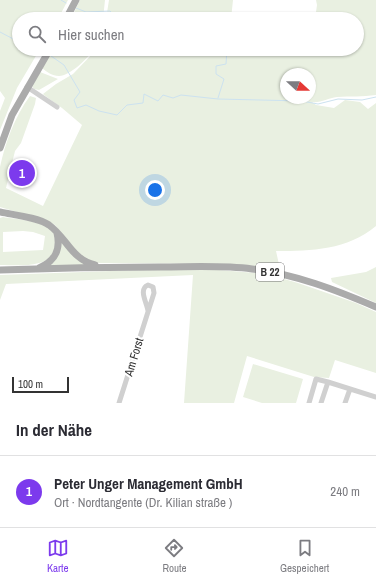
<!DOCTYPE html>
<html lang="de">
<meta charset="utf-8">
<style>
body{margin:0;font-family:"Archivo Narrow",sans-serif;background:#f7f7f7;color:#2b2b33}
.compass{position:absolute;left:280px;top:68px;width:36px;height:36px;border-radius:50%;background:#fff;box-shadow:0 1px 3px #0004;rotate:111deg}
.scale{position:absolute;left:12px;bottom:10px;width:57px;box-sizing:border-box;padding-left:4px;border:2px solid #333;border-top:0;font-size:11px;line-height:14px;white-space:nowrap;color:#333;-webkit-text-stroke:3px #fff;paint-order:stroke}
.you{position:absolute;left:155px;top:190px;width:14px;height:14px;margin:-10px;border:3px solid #fff;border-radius:50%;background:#1a73e8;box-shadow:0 0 0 6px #1a73e833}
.badge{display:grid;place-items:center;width:26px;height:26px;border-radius:50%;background:#7c3aed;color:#fff;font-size:13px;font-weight:700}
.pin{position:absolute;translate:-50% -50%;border:2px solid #fff;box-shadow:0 1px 4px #0006}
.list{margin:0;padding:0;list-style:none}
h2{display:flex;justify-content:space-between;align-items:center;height:52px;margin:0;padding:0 16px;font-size:17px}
h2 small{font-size:13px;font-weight:400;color:#7c7c81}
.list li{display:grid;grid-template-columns:26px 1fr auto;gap:12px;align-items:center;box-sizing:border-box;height:72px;padding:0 16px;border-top:1px solid #e1e1e2}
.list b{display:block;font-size:15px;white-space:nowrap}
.list p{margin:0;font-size:13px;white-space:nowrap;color:#7c7c81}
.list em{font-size:13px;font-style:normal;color:#7c7c81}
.icon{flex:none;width:22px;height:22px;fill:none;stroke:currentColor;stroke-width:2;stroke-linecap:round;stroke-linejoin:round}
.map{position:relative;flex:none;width:376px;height:403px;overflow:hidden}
.search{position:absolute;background:#fff;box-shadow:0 1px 3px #0004;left:12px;right:12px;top:12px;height:44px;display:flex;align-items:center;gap:10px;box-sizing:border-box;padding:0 14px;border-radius:22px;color:#7c7c81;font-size:15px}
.sheet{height:124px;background:#fff}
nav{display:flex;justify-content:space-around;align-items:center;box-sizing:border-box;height:56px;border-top:1px solid #e1e1e2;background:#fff;font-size:11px;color:#7c7c81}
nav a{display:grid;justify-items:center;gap:2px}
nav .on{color:#7c3aed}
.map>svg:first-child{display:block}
.green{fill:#e9f0e1;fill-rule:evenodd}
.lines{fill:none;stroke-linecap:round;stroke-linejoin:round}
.stream{stroke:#cce2f0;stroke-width:1}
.minor{stroke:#d0d0d0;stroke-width:5}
.major{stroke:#ababab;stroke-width:7}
.labels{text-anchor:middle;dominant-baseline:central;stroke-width:4;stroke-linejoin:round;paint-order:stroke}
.shield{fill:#fff;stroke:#707070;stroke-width:1}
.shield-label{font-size:11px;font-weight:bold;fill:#333}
.street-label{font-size:12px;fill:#333;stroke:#fff}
</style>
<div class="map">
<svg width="376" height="403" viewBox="0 0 376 403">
<rect width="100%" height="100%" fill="#fff"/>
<path class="green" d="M0,0H68L58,19H19V49H40L17,88L0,130V111L5,98L0,91Z
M80,0H105L103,19H71Z
M109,0H233L231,19H106Z
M316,0H376V95C362,97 351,96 337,97C328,98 321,103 312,102L316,105L334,108L345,100L360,102L368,109L376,103V226C347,250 312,251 276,251L280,269L213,264L99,263L89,262L73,248L55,225L47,221L0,207C0,194 0,179 0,167C5,143 15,116 30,96L36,98L35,104L21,143L15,151L6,188L43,206L82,125L62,108L44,95L43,94L56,84L73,74L97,49H262L305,56L311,53V49H357V19H315L317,5ZM286,74H310V98H286Z
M54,49H94C88,58 70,76 59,76C52,76 47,72 42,68Z
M40,72L58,79L39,90L34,89L32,86Z
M3,217C15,219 42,221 51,229C55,233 55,238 55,243C55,270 19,265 0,265V218ZM23,231L33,232L45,236L43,250L3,252V232Z
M61,241L86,265L47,266C57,259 61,253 61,241Z
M376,267V303L332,282L331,278L366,272Z
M194,268L267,274L298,283L356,303L376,312V373L335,360L329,378L314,377L247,356L234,403H184L193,275L6,284L0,300V275Z
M253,364L303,379L296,403H262L243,397Z"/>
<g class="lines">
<path class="stream" d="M61,0L66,3
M76,8L86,12L110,11L118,19
M0,32L19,42
M35,49L44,53
M51,56L64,65L80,92L74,100L77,108L86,105L99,111L117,115L127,105L143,103L144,94L158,101L163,95L173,98L181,95L218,99L302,101L318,104L338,99L362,100L376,97
M218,98L224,79L216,74V66L226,64L227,49"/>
<path class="minor" d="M27,87L57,107
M328,382L376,397
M119,403L154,293L153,287L148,285C138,289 147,303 148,311
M309,403L316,379L328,382L321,403
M345,403L350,389"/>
<path class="major" d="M66,19L76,0
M0,148L12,115L50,49
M0,212C14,215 37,217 49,225C67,238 71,259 95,265
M39,268C55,261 61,250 57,233
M0,270C54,268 107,267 161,267C191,267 222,265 252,269C295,274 336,290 376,307"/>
</g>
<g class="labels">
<rect class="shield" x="256" y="263" width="28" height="18" rx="3"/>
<g class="shield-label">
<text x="270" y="272">B 22</text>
</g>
<g class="street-label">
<text transform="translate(134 357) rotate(-73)">Am Forst</text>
</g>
</g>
</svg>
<svg class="compass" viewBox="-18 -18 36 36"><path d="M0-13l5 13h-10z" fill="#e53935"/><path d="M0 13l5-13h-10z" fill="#7c7c81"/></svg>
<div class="scale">100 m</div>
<div class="you"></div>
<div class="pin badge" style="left:22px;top:173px">1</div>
<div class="search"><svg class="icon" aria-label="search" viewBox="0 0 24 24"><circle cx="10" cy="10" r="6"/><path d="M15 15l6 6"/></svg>Hier suchen</div>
</div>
<section class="sheet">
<h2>In der Nähe<small></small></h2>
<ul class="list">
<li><span class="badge">1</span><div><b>Peter Unger Management GmbH</b><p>Ort · Nordtangente (Dr. Kilian straße )</p></div><em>240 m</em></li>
</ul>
</section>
<nav>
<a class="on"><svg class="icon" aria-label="map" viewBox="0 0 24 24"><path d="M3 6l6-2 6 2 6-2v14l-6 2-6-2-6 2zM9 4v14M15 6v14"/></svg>Karte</a>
<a><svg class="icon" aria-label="directions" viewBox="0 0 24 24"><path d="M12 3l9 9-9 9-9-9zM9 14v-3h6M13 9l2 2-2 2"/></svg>Route</a>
<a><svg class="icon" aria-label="saved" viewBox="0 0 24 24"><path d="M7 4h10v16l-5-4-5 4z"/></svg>Gespeichert</a>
</nav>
